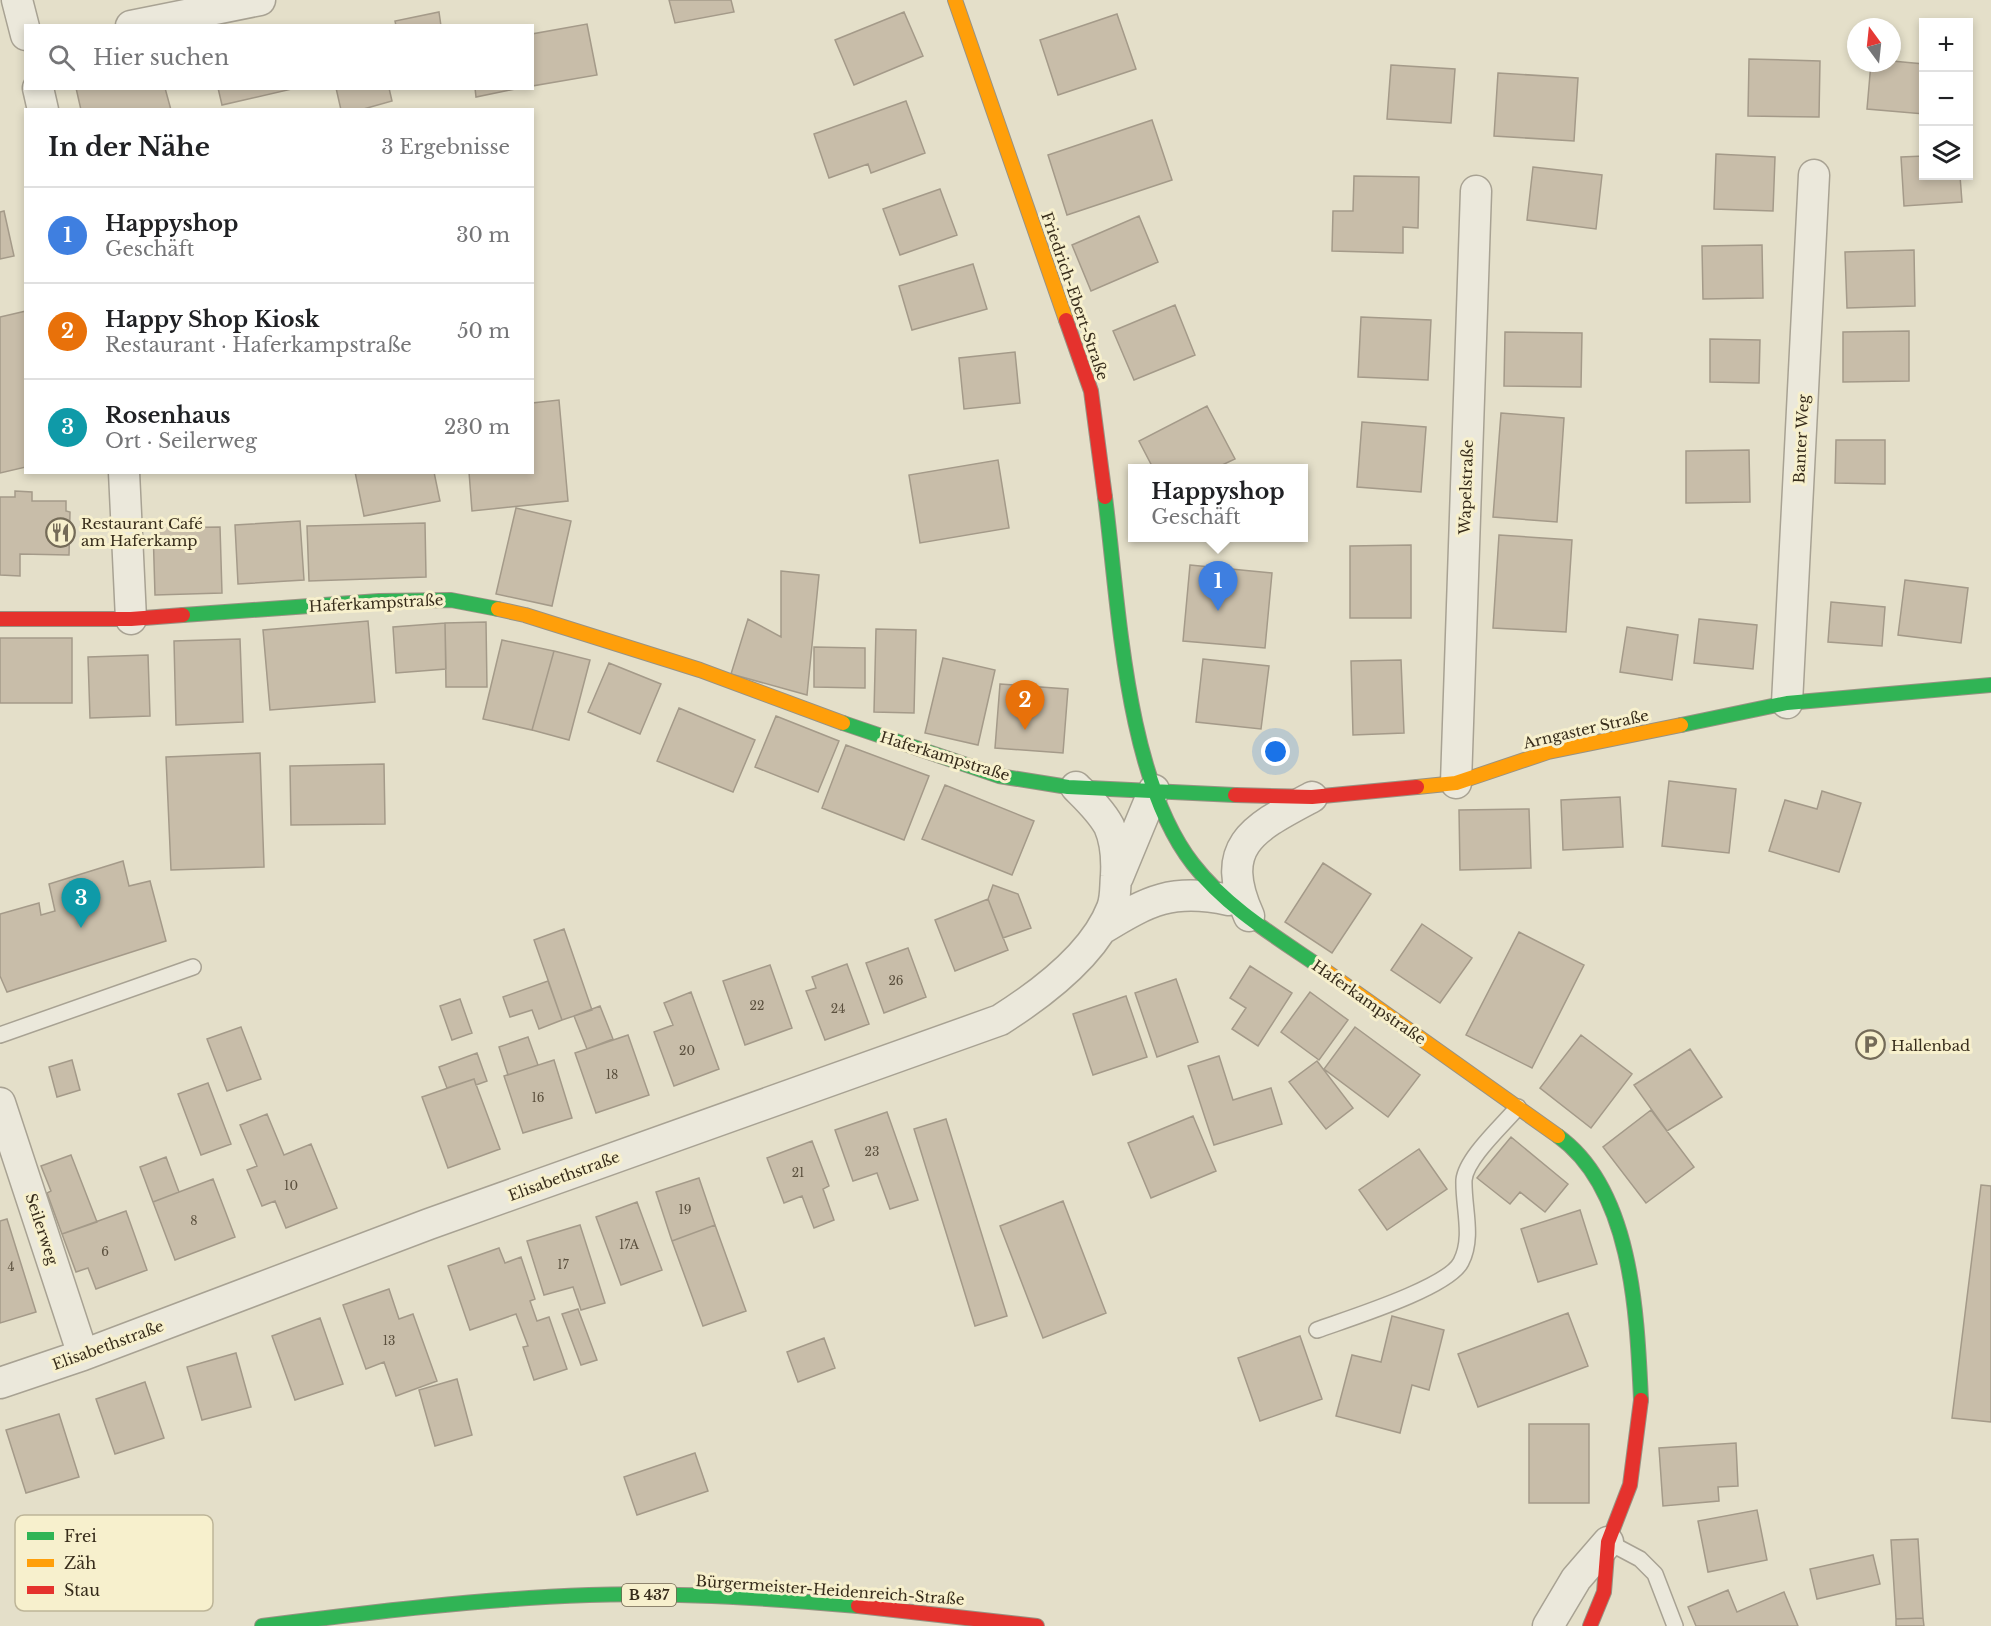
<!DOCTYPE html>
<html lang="de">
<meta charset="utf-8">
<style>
body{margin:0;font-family:"Libre Baskerville",serif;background:#f2f2f2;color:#202124}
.controls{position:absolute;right:18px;top:18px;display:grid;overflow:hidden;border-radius:0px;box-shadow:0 3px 9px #0003}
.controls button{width:54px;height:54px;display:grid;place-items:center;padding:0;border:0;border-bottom:2px solid #e0e0e0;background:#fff;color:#202124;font:30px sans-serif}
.compass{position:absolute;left:1847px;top:18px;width:54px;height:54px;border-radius:50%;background:#fff;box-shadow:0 3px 9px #0003;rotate:345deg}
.you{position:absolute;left:1276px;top:752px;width:21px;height:21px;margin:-15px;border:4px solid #fff;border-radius:50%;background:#1a73e8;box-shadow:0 0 0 9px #1a73e833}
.badge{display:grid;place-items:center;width:39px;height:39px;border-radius:50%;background:#746b58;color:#fff;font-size:20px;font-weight:700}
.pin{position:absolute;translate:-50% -50px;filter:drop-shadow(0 2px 3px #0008)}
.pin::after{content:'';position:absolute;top:32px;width:21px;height:18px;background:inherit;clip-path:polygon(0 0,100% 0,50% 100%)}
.popup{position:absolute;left:1128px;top:464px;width:180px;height:78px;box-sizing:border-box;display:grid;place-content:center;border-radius:0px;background:#fff;filter:drop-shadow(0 2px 4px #0005);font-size:20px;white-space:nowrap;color:#757577}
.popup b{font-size:22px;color:#202124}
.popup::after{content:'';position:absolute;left:50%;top:100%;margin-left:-12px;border:12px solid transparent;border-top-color:#fff}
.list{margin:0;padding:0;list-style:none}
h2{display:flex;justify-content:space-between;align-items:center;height:78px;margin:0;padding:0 24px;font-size:26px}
h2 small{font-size:20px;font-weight:400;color:#757577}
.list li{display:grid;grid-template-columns:39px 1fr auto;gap:18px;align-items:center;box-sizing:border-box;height:96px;padding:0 24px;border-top:2px solid #e0e0e0}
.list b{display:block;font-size:22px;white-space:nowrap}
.list p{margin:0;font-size:20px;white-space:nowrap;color:#757577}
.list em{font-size:20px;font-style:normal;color:#757577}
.icon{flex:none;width:33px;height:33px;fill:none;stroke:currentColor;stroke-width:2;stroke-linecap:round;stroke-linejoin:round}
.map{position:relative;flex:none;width:1991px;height:1626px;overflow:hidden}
.search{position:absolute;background:#fff;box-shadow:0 3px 9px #0003;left:24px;top:24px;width:510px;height:66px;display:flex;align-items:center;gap:15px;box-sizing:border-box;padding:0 21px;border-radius:0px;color:#757577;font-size:22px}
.panel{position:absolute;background:#fff;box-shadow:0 3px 9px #0003;left:24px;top:108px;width:510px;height:366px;border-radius:0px}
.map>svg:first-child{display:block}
.building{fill:#c8bda9;stroke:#a49a89;stroke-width:1.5}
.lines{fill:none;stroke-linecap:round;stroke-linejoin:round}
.lane-casing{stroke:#a8a293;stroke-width:18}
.street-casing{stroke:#a8a293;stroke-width:33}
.fast-casing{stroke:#989283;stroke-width:16}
.slow-casing{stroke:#989283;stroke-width:16}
.jam-casing{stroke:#989283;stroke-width:16}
.lane{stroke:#ebe8db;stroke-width:15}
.street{stroke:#ebe8db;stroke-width:30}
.fast{stroke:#30b455;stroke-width:14}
.slow{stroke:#ff9f0a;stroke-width:14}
.jam{stroke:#e5322d;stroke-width:14}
.labels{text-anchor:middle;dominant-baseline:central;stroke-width:6;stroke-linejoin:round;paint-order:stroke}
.number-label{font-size:12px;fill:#5b503e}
.shield{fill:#f7f0cd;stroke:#716750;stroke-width:1.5}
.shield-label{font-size:14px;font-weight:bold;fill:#372c1b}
.street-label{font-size:15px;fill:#372c1b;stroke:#f7f0cd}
.poi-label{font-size:15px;fill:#372c1b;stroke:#f7f0cd;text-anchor:start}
.key{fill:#f7f0cd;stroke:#bdb598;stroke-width:1.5}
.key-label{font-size:16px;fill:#372c1b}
</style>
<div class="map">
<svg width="1991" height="1626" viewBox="0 0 1991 1626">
<rect width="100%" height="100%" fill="#e4dfc9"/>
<path class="building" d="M669,0H731L734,12L675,23Z
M439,12L441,26H396L395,21Z
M904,12L923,56L854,85L835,40Z
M1117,14L1136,69L1058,95L1040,40Z
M587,24L597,75L532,86V34Z
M1749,59L1820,61L1819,117L1748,116Z
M1892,61L1924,64V114L1867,109L1871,63Z
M1391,65L1455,69L1451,123L1387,119Z
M1498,73L1578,78L1574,141L1494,136Z
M76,88H165L171,110H81Z
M218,88H292V89L222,105Z
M336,88H389L392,101L360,110H341Z
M475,88H520L476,97Z
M906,101L925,153L871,173L868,164L829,178L814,134Z
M1152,120L1172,180L1067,215L1048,155Z
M1716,154L1775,157L1773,211L1714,209Z
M1924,156V176H1960L1962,202L1904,206L1901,157Z
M1533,167L1602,175L1596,229L1527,220Z
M1354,176L1419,177L1418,228L1403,227V253L1332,251L1333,211H1353Z
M940,189L957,235L900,255L883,209Z
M4,211L14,256L0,259V212Z
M1139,216L1158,262L1091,291L1072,245Z
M1762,245L1763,298L1703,299L1702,246Z
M1914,250L1915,306L1847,308L1845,252Z
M973,264L987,309L912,330L899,286Z
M1175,305L1195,355L1134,380L1113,331Z
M26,311V467L0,473V317Z
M1361,317L1431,320L1428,380L1358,377Z
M1909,331V381L1843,382V332Z
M1505,332L1582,333L1581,387L1504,386Z
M1710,339L1760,340L1759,383L1710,382Z
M1015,352L1020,403L964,409L959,358Z
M559,400L568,501L472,511L469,472H532V403Z
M1207,406L1235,459L1216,468H1153L1139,441Z
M1501,413L1564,418L1557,522L1493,517Z
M1362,422L1426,427L1421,492L1357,487Z
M1836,440H1885V484L1835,483Z
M1749,450L1750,502L1686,503V451Z
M998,460L1009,528L920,543L909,475Z
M355,472H434L440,501L364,516Z
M15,491L32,492V501H66V511L70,512L69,555L20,554V576L0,575V497H15Z
M516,508L571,521L552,606L496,594Z
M300,521L304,580L238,584L235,525Z
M425,523L426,577L309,581L307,526Z
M220,527L222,593L155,595L153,528Z
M1499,535L1572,540L1566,632L1493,628Z
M1411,545V618H1350V546Z
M1190,565L1272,573L1265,648L1183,641Z
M781,571L819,575L807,695L731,674L748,619L781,637Z
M1905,580L1968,588L1961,643L1898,635Z
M1831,602L1885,607L1882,646L1828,642Z
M1699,619L1757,625L1753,669L1694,663Z
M368,621L375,702L270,710L263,630Z
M486,622L487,687H446L445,623Z
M445,623L446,669L396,673L393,627Z
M1627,627L1678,635L1672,680L1620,672Z
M876,629L916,630L914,713L874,712Z
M0,638H72V703H0Z
M240,639L243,722L176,725L174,641Z
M502,640L554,651L532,730L483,719Z
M814,647L865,648V688L814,687Z
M554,651L590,660L569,740L532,730Z
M148,655L150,716L90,718L88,657Z
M943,658L995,670L978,745L925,733Z
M1203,659L1269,666L1261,729L1196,722Z
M1401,660L1404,733L1353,735L1351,661Z
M609,663L661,684L640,734L588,712Z
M1000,684L1068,689L1063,753L995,748Z
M679,708L755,740L733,792L657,761Z
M776,716L839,741L818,792L755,767Z
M846,745L929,776L904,840L822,808Z
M260,753L264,867L171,870L166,757Z
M384,764L385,824L291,825L290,766Z
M1669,781L1736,789L1729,853L1662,846Z
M945,785L1034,821L1012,875L922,839Z
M1822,791L1861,803L1839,872L1769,851L1785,800L1817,809Z
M1620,797L1623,847L1563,850L1561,800Z
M1529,809L1531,868L1460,870L1459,810Z
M123,861L129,886L150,881L166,941L7,992L0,976V914L39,903L41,915L55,911L49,884Z
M1323,863L1371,894L1332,953L1285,922Z
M993,885L1018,894L1031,928L1003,938L988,899Z
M988,899L1008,950L955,971L935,920Z
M1422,924L1472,958L1440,1003L1391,970Z
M564,929L592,1010L562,1020L534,940Z
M1519,932L1584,965L1532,1068L1466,1035Z
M908,948L926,997L884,1013L866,963Z
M847,964L869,1024L825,1040L806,991L816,988L812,977Z
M770,965L792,1028L745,1045L723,981Z
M1250,966L1292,993L1258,1046L1232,1029L1246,1008L1230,998Z
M1176,979L1198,1042L1157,1057L1135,993Z
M548,981L562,1020L539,1029L532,1010L510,1017L503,997Z
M691,992L719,1069L674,1086L654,1032L673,1025L664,1003Z
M1310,992L1348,1020L1319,1060L1281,1032Z
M1126,996L1147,1057L1093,1075L1073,1014Z
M460,999L472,1033L452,1040L440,1006Z
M600,1006L613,1039L587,1049L574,1016Z
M241,1027L261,1079L227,1091L207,1039Z
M1355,1027L1420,1075L1388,1117L1324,1069Z
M628,1035L649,1095L596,1113L575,1053Z
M1581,1035L1632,1074L1591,1128L1540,1088Z
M528,1037L538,1065L508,1075L499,1047Z
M1690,1049L1722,1097L1667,1131L1634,1085Z
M477,1053L487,1081L476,1085L474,1079L447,1088L439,1067Z
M1219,1056L1233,1100L1271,1088L1282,1124L1214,1145L1188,1066Z
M72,1060L80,1090L57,1097L49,1067Z
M554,1060L572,1118L523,1133L504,1076Z
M1317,1061L1353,1108L1326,1129L1289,1082Z
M474,1079L500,1149L448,1168L422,1097Z
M208,1083L231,1144L201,1155L178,1094Z
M1651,1110L1694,1167L1646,1203L1603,1147Z
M887,1112L918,1200L890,1209L877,1173L853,1181L835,1130Z
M267,1114L284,1155L311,1144L337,1208L286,1228L275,1201L262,1206L247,1170L257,1166L240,1125Z
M1193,1116L1216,1171L1151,1198L1128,1143Z
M946,1119L1007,1316L975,1326L914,1129Z
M1511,1137L1568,1184L1545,1212L1520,1192L1510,1204L1477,1178Z
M812,1141L829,1186L823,1189L834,1220L814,1228L802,1196L784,1203L767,1158Z
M1419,1149L1447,1189L1387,1230L1359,1190Z
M71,1155L97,1222L62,1234L47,1193L51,1191L41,1166Z
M166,1157L179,1192L153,1202L140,1167Z
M699,1178L715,1225L672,1241L656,1192Z
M213,1179L235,1237L175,1260L153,1202Z
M1981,1185L1991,1186V1422L1952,1418Z
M1063,1201L1106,1313L1043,1338L1000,1226Z
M637,1202L662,1270L621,1285L596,1217Z
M1580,1210L1597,1264L1538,1282L1521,1229Z
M126,1211L147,1270L96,1289L88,1268L76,1272L62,1234Z
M7,1219L36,1312L0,1323V1221Z
M580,1225L605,1303L581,1310L573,1287L544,1295L527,1241Z
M715,1225L746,1311L703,1326L672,1241Z
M499,1248L505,1263L521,1257L535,1299L530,1301L537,1321L549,1317L567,1369L534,1380L523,1347L528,1346L516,1314L470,1330L448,1266Z
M389,1289L399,1319L413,1314L437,1381L396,1396L384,1362L366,1369L343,1305Z
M578,1309L597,1360L581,1365L562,1314Z
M1568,1313L1588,1366L1478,1407L1458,1354Z
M1392,1316L1444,1330L1429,1390L1412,1385L1400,1433L1336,1416L1352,1355L1381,1362Z
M320,1318L343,1384L295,1400L272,1336Z
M1300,1336L1322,1399L1260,1421L1238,1358Z
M824,1338L835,1368L798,1382L787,1352Z
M236,1353L251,1407L202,1420L187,1367Z
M457,1379L472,1435L435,1446L419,1390Z
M145,1382L164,1438L115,1454L96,1399Z
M59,1414L79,1477L26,1493L6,1430Z
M1529,1424H1589V1503H1529Z
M1736,1443L1738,1486L1718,1487L1719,1501L1663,1506L1659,1448Z
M695,1453L708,1491L637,1515L624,1477Z
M1757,1510L1767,1560L1708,1572L1698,1521Z
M1918,1539L1923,1618L1896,1619L1891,1540Z
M1873,1555L1880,1584L1817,1599L1810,1569Z
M1728,1590L1737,1612L1784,1592L1798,1626H1696L1688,1607Z
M1923,1618L1924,1626H1896V1619Z"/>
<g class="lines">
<defs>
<path id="lane" d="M0,1035L193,967
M1317,1330C1347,1319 1448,1288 1461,1262C1474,1237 1463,1207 1464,1180C1466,1158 1504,1124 1518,1107
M1608,1542L1640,1559L1655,1574L1675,1626"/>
<path id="street" d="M17,0L26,35
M131,26L260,0
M38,88L43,110
M124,472L131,619
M1787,703L1814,175
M1456,783L1476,191
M1118,877L1154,790
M1249,916C1217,845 1254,828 1312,797
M1102,929C1149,900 1173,888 1229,900
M0,1103L83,1355
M0,1383L83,1355L429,1224L1000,1020C1041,994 1094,955 1112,908C1116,898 1115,886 1116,876C1117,859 1116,842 1109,826C1101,811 1088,799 1076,787
M1548,1626L1576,1579L1608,1542"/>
<path id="fast" d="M1105,497C1119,605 1125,777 1193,864C1227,908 1278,938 1323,969
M183,615L379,601L451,600L498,609
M843,723L999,776L1068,787L1235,795
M1681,725L1787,703L1991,685
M1558,1136C1633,1190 1637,1316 1641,1400
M262,1626C371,1612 480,1599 589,1595C679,1592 769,1598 858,1606"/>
<path id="slow" d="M955,0L1066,320
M498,609L525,615L700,670L843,723
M1417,787L1456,783L1548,752L1681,725
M1323,969L1558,1136"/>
<path id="jam" d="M1066,320L1091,391L1105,497
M0,619H131L183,615
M1235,795L1312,797L1417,787
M858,1606L1037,1626
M1590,1626L1604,1592L1608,1542L1630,1485L1641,1400"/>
</defs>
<use href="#lane" class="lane-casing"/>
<use href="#street" class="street-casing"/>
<use href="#fast" class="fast-casing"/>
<use href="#slow" class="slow-casing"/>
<use href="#jam" class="jam-casing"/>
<use href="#lane" class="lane"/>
<use href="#street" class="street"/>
<use href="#fast" class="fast"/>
<use href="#slow" class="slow"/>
<use href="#jam" class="jam"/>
</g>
<defs>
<symbol id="restaurant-ring" viewBox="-11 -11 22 22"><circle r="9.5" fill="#f7f0cd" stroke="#746b58" stroke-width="1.5"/><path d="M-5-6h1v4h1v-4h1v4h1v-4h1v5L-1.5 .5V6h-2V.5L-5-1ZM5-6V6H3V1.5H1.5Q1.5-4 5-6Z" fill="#746b58"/></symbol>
<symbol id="parking-ring" viewBox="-11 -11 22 22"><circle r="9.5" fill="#f7f0cd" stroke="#746b58" stroke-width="1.5"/><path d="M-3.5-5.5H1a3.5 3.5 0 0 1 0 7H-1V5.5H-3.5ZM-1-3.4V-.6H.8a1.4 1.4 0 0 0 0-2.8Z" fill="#746b58"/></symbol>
</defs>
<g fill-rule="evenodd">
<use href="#restaurant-ring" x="44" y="516" width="33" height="33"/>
<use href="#parking-ring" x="1854" y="1028" width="33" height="33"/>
</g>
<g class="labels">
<g class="number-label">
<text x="896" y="980">26</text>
<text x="757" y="1005">22</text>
<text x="838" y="1008">24</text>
<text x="687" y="1050">20</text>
<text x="612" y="1074">18</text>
<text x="538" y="1097">16</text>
<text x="872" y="1151">23</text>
<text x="798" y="1172">21</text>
<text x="291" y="1185">10</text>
<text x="685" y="1209">19</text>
<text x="194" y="1220">8</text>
<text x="629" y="1244">17A</text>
<text x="105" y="1251">6</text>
<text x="563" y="1264">17</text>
<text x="11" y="1266">4</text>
<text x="389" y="1340">13</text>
</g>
<rect class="shield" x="622" y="1584" width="54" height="22" rx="4.5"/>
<g class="shield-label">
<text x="649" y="1595">B 437</text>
</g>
<g class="street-label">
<text transform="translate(1075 296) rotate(71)">Friedrich-Ebert-Straße</text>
<text transform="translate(1801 439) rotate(-87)">Banter Weg</text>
<text transform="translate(1466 487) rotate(-88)">Wapelstraße</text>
<text transform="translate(376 603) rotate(-3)">Haferkampstraße</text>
<text transform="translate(1586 729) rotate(-13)">Arngaster Straße</text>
<text transform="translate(945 756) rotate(17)">Haferkampstraße</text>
<text transform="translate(1369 1002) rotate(35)">Haferkampstraße</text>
<text transform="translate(564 1176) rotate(-20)">Elisabethstraße</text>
<text transform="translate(42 1229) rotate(72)">Seilerweg</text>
<text transform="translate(108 1345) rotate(-20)">Elisabethstraße</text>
<text transform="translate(830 1590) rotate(4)">Bürgermeister-Heidenreich-Straße</text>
</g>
<g class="poi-label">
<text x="81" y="523">Restaurant Café<tspan x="81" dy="17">am Haferkamp</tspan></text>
<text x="1891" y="1045">Hallenbad</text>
</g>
</g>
<rect x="15" y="1515" width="198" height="96" rx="9" class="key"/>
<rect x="27" y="1532" width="27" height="8" fill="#30b455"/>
<rect x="27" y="1559" width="27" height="8" fill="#ff9f0a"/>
<rect x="27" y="1586" width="27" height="8" fill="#e5322d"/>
<g class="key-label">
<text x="64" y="1542">Frei</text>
<text x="64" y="1569">Zäh</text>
<text x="64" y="1596">Stau</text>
</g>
</svg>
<div class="controls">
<button>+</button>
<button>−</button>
<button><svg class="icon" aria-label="layers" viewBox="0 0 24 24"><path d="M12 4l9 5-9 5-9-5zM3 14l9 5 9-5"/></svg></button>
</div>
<svg class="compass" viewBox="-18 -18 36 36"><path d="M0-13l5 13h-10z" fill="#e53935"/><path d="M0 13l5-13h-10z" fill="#757577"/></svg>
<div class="you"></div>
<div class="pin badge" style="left:1218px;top:611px;background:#3f7fe0">1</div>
<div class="popup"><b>Happyshop</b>Geschäft</div>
<div class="pin badge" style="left:1025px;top:730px;background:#e8710a">2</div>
<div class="pin badge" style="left:81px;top:928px;background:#0f9aa8">3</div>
<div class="search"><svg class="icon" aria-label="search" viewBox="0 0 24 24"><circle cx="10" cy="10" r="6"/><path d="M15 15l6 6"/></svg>Hier suchen</div>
<section class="panel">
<h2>In der Nähe<small>3 Ergebnisse</small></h2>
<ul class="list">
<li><span class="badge" style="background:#3f7fe0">1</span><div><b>Happyshop</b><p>Geschäft</p></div><em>30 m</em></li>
<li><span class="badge" style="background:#e8710a">2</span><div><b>Happy Shop Kiosk</b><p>Restaurant · Haferkampstraße</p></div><em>50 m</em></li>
<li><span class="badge" style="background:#0f9aa8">3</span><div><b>Rosenhaus</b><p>Ort · Seilerweg</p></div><em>230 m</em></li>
</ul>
</section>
</div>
